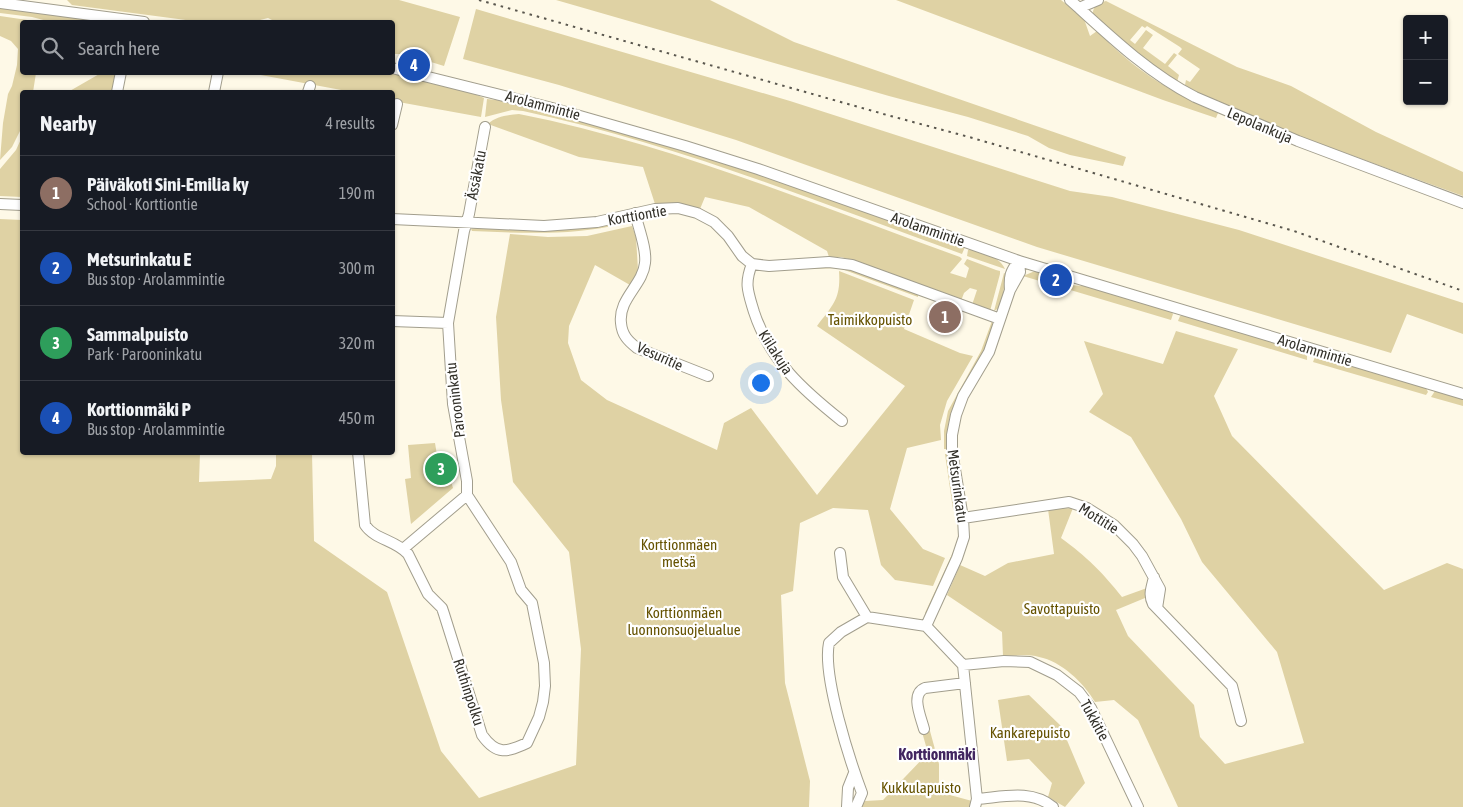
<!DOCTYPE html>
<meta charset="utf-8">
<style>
body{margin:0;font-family:"Asap Condensed",sans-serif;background:#20242c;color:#f1f3f6}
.controls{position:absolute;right:15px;top:15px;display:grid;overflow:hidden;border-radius:5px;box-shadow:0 1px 4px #0004}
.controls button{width:45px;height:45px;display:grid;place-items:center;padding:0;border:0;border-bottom:1px solid #363941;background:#171b24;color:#f1f3f6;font:25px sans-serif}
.you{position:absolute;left:760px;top:382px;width:18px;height:18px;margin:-12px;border:4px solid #fff;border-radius:50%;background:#1a73e8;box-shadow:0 0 0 8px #1a73e833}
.badge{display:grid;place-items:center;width:32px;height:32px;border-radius:50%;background:#db2777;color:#fff;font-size:16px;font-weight:700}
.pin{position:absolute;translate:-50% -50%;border:2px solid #fff;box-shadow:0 1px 5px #0006}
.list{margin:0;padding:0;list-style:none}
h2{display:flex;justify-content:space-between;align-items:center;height:65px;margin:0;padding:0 20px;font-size:21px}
h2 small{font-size:16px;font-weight:400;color:#9ea1a6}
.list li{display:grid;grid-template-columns:32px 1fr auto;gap:15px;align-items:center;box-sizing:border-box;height:75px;padding:0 20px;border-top:1px solid #363941}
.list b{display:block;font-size:19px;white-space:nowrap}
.list p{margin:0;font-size:16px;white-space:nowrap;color:#9ea1a6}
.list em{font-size:16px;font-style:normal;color:#9ea1a6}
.icon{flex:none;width:28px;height:28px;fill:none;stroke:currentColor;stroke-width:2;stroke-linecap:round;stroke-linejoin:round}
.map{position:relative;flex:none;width:1463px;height:807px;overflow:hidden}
.search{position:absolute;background:#171b24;box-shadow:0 1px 4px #0004;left:20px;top:20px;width:375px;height:55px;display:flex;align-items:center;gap:12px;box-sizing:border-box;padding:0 18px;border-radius:5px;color:#9ea1a6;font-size:19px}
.panel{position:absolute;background:#171b24;box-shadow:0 1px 4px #0004;left:20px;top:90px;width:375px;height:365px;border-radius:5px}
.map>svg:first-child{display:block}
.green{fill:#dfd2a4}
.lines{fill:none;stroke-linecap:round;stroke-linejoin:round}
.minor-casing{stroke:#a29e8d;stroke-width:12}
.minor{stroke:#fff;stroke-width:10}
.rail{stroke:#5a574e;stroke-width:2;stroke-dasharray:2.5 5;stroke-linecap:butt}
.labels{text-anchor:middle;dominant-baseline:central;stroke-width:4.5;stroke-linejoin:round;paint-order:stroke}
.street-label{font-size:15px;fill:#323029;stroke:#fff}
.park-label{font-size:15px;fill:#655200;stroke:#fff}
.neighbourhood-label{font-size:16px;font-weight:bold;fill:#422660;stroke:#fff}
</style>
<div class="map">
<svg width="1463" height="807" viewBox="0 0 1463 807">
<rect width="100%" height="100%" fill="#fef9e7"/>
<path class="green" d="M67,0H399L460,17L444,66L405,54H393L392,22H276L268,18L252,22H201L72,5Z
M556,0H710L794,42L1126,157L1123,166L1070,155L1049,148L1028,136L968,117L889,96Z
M896,0H1061L1084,19L1090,36L1097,31C1132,68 1171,93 1218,113L1216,118L1163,100Z
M1106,1L1237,67L1291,86L1376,132L1463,172V196L1299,136L1197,92L1185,85L1186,80L1190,82L1200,69L1178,54L1182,49L1180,47L1147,26L1145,28L1142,26L1130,40L1135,44L1146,30L1153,35L1143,48L1165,64L1174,53L1177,55L1168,66L1179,75L1177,82C1146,63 1120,39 1093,15C1092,6 1099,3 1106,1Z
M0,7L117,22H51L32,17L0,13Z
M476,9L790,101L1070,191L1112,197L1239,230L1463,303V334L1407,314L1391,353L1037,247L736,140L559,85L463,59Z
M0,16L41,22H22V72L36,73L33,92H22L21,129L12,147L0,160L3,123L8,94L12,86L17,65L18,49L11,41L0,36Z
M392,72L465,90L484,98L481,117L393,101L392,92H352L250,73Z
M101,73H117L113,92H68Z
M487,99L515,102L621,131L735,166L965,247L962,254C817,202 674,143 523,111L512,110L485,117Z
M519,114C671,144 815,205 960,257L962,259L950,273L966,278L969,268L964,264L967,259L996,270L1000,271V274L990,311L972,305L977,290L970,288L964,293L961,301L852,260L841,257H829L827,251L749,207L705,197L700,209L655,204L643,167L579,157L488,124C496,116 508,115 519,114Z
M22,137V197L0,196V169L16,150Z
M0,219L22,220V452L200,453L199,482L271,479L276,466V453H312L314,541L387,592L441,751L479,798L576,765L581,649L569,552L513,482L501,400L496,317L510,234L548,237L587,236L632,226L636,237L638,270L630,285L595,265L569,326L568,343L581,380L607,400L717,450L724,423L751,408L817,495L905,386L817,326C833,305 841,299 839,271L914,300L904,329L960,353L973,356L947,401L940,425L941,440L907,448L890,509L923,549L945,558L933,586L895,580L881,565L868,510L833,508L800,523L793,591L781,595L785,683L810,781L809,807H0Z
M622,221V224C572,236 522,233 472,231L471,229L477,228L555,230L590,227Z
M971,249C983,253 999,256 1005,269L967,256L968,250Z
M840,265L918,294V297L839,268L807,269V267Z
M1035,271L1055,280L1053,285L1023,276Z
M1004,273L1006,274L1003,295L999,308L994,311Z
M1058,281L1069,285L1085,286L1171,311L1173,314L1171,320L1057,286Z
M1183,315L1303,350L1307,356V360L1178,321L1180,316Z
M992,321C999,339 958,393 951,413C947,425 948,437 948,449H944V431L948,411L981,351Z
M1176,331L1238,349L1214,396L1232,436L1384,590L1447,563L1463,569V807H1178L1138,720L1114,700L1095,702C1084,683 1061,661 1039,657C1028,654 1015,656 1003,656L1002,632L947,595L960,565L985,576L1008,563L1054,554L1048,509L1073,508L1061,538C1087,557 1102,572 1122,597L1147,588L1145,598L1116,610L1128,636L1194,705L1200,737L1225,764L1304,743L1277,652L1202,562L1181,519L1131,437L1089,412L1103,394L1084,341L1163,364Z
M1319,355L1425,386L1428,392L1426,395L1313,362L1315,357Z
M1435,391L1463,398V406L1431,397Z
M435,443L438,461L445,460L453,488L411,524L405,479L411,478L408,445Z
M945,454H949L957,509L955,510L953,509Z
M954,550L956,551L927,616L925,613Z
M1029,695L1061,726L1085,783L1065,807L1048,797L1052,783L1029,759L1007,761L998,700Z
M930,731L939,764V792L972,801L971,807H861L865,801L883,800L928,753L922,732Z"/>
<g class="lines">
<defs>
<path id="minor" d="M1070,0L1079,8L1098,0
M0,3L144,22
M1079,8C1115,41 1152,75 1195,97L1298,141L1463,203
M392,68L552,108L685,146L758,169L1019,261L1463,394
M117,92L121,72
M214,92L218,72
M308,92L310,86
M392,125L397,104
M0,204L22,205
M635,213C638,227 647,249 645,263C643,285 618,299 621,323C622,335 628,341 637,348L708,376
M392,219L544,226L597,222L655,209L678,208L697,213L714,222L728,236L742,256L752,264L769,266L829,262L852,265L1000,319
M752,264C744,284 748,292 754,312C770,361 803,390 842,421
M1010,290C1009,277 1010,271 1019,261
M392,321L448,323
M358,452L365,525C375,540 396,540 408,554L428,594L442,608L444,614L482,735C497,756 507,752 527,743L539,717L543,702L545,686L544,663L532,603L521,590L511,562L467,495
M963,518L1069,502L1087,508L1114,525L1133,544L1142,556L1160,589L1157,608
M403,549L467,495V481L453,404L448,323L464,231L469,214L485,127
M840,553L843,577L867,617
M1154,577C1152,587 1148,594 1153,604L1232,686L1241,721
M963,665L1004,661L1030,662L1057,675L1079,692L1091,708L1138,807
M924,729C921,717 910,694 925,688L965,683
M977,799C1003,797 1031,789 1053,807
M847,807L848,788L854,773
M856,807L862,793C850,761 822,675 829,643L841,632L867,617L926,626
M975,807L977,799L963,665L926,626L957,558L964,537L963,518L952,451V435L956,415L963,396L989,352L1010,290L1020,272L1019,261"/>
</defs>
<use href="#minor" class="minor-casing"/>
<use href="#minor" class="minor"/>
<path class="rail" d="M479,0L887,115L969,137L1294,231L1463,291"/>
</g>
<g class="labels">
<g class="street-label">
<text transform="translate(543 105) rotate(15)">Arolammintie</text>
<text transform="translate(1260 125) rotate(23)">Lepolankuja</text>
<text transform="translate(476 175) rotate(-79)">Ässäkatu</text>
<text transform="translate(637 215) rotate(-10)">Korttiontie</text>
<text transform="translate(928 229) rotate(19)">Arolammintie</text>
<text transform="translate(1315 350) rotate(17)">Arolammintie</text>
<text transform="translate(776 352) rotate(57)">Kiilakuja</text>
<text transform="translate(660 356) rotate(24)">Vesuritie</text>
<text transform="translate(455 400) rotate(-97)">Parooninkatu</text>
<text transform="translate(958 486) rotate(82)">Metsurinkatu</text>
<text transform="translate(1099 518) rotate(32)">Mottitie</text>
<text transform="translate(469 692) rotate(72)">Ruthinpolku</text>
<text transform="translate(1095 720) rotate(61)">Tukkitie</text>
</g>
<g class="park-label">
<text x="870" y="319">Taimikkopuisto</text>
<text x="679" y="544">Korttionmäen<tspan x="679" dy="17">metsä</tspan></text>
<text x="1062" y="608">Savottapuisto</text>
<text x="684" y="612">Korttionmäen<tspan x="684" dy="17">luonnonsuojelualue</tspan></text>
<text x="1030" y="732">Kankarepuisto</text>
<text x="921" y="787">Kukkulapuisto</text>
</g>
<g class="neighbourhood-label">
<text x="937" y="754">Korttionmäki</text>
</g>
</g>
</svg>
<div class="controls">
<button>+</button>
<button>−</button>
</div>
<div class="you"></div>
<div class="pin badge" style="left:945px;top:317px;background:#8d6e63">1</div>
<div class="pin badge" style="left:1056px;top:280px;background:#1a4fb4">2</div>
<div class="pin badge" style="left:441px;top:469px;background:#2e9e5b">3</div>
<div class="pin badge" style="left:414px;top:65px;background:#1a4fb4">4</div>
<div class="search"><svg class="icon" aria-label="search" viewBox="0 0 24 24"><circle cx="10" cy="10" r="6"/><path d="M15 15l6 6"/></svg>Search here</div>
<section class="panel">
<h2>Nearby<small>4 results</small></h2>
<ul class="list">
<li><span class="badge" style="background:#8d6e63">1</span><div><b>Päiväkoti Sini-Emilia ky</b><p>School · Korttiontie</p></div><em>190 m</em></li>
<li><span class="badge" style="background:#1a4fb4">2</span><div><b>Metsurinkatu E</b><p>Bus stop · Arolammintie</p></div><em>300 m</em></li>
<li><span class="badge" style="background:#2e9e5b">3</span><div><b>Sammalpuisto</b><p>Park · Parooninkatu</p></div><em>320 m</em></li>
<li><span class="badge" style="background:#1a4fb4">4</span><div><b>Korttionmäki P</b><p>Bus stop · Arolammintie</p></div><em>450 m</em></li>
</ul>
</section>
</div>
